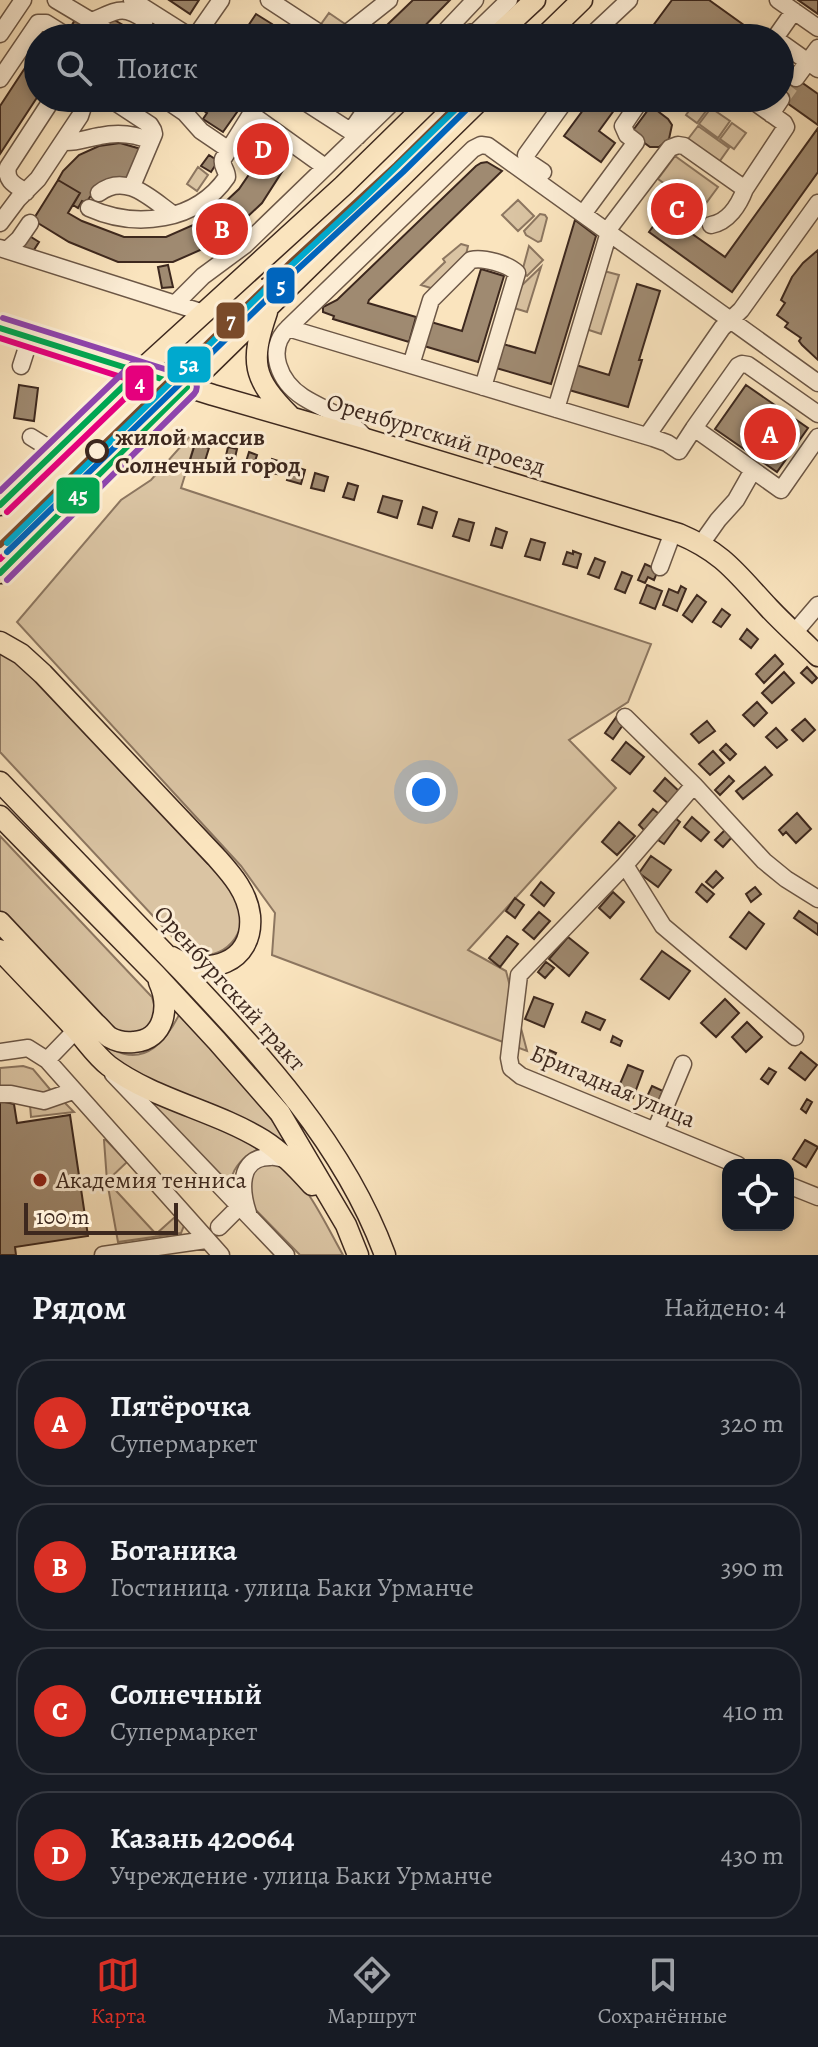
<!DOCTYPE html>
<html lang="ru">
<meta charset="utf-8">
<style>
body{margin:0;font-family:Alegreya,serif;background:#242831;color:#f1f3f6}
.controls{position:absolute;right:24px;bottom:24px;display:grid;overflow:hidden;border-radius:16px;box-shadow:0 4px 12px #0003}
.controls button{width:72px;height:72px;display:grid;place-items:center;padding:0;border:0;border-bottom:2px solid #363941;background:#171b24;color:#f1f3f6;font:40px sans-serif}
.scale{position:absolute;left:24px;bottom:20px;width:154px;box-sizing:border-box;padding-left:8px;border:4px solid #3d281e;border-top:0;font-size:22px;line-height:28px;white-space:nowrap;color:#3d281e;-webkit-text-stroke:6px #fcedd5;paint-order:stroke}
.you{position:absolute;left:426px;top:792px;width:28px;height:28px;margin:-20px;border:6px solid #fff;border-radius:50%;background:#1a73e8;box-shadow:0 0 0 12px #1a73e833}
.badge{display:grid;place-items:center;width:52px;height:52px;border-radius:50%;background:#d93025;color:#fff;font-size:26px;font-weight:700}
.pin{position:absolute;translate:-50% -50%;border:4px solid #fff;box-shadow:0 2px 8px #0006}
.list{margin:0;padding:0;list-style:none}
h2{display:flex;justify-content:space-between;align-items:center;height:104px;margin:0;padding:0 32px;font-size:34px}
h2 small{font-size:26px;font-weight:400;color:#9ea1a6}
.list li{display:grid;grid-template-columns:52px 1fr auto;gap:24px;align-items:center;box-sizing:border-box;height:128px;margin:0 16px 16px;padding:0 16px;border:2px solid #363941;border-radius:32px}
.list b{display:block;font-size:30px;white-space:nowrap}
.list p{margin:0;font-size:26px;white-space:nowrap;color:#9ea1a6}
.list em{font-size:26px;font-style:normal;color:#9ea1a6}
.icon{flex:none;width:44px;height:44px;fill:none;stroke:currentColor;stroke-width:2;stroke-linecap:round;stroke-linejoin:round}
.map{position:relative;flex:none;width:818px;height:1255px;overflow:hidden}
.search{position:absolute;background:#171b24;box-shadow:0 4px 12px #0003;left:24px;right:24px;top:24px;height:88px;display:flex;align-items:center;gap:20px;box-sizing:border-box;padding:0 28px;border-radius:44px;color:#9ea1a6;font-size:30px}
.sheet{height:680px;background:#171b24}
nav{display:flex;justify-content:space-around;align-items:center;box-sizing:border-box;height:112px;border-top:2px solid #363941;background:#171b24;font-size:22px;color:#9ea1a6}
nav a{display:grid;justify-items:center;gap:4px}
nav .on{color:#d93025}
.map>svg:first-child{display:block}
.green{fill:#dac4a3;stroke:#8c7660;stroke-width:2}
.building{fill:#9f8a71;stroke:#3d281e;stroke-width:2}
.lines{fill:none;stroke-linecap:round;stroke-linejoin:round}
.minor-tunnel{stroke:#d4be9e;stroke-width:16;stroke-dasharray:16 8;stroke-linecap:butt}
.minor-casing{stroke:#6c5746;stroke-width:19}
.major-casing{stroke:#3d281e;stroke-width:23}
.minor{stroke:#fcedd5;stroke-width:16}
.major{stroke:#fae4be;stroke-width:20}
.tram{stroke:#3d281e;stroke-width:2}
.bus-1-casing{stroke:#fcedd5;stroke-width:12}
.bus-2-casing{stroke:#fcedd5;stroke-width:12}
.bus-3-casing{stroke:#fcedd5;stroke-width:12}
.bus-1{stroke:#00a651;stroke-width:6}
.bus-2{stroke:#e5007d;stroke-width:6}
.bus-3{stroke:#8e44ad;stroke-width:6}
.tram-1-casing{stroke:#fcedd5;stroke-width:12}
.tram-2-casing{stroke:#fcedd5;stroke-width:12}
.tram-3-casing{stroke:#fcedd5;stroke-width:12}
.tram-1{stroke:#7a4b2a;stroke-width:6}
.tram-2{stroke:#0065bd;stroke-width:6}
.tram-3{stroke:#00a9ce;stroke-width:6}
.stop-dot{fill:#fcedd5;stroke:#3d281e;stroke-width:4}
.poi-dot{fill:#8f2418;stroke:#fcedd5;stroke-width:3}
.labels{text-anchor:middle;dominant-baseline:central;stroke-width:6;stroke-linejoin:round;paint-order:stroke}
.street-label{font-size:24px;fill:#3d281e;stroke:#fcedd5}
.stop-label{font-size:24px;font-weight:bold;fill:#3d281e;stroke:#fcedd5;text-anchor:start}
.poi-label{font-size:24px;fill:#3d281e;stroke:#fcedd5;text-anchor:start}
.line-badge{stroke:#fcedd5;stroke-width:3}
.badge-label{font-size:22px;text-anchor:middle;font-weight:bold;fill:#fff}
</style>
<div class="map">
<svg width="818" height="1255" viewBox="0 0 818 1255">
<rect width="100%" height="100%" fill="#fae4be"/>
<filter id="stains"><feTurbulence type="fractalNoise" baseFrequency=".0025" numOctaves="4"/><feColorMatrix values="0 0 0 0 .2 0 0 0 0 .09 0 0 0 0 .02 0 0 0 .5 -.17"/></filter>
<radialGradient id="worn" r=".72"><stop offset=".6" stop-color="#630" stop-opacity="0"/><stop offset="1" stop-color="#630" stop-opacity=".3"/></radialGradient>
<path class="green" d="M329,13L348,26L334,36L319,27Z
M698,98L709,107L697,123L686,115Z
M711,108L730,121L718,138L699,124Z
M732,123L746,133L734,149L720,139Z
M698,126L729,148L717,165L685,143Z
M675,156L718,187L701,210L658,179Z
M198,167L208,175L197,191L187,184Z
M518,200L534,216L518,231L502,215Z
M540,214L545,215L547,218L541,241L538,242L526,235L524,231Z
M461,244L468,246L465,259L434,289L421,285L445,262L443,259Z
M529,246L543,260L527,276L522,272Z
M541,267L527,312L514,308L520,287Z
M604,271L619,275L601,334L586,329Z
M198,433L181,488L651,644L628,702L569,740L616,788L468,950L506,971L527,1051L272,955L275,913L241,866L17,622L121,500L151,480L190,436Z
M0,653L19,664L230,887C233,895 240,903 241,911C246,945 208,969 181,946L0,752Z
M0,836L152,997L156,1011L148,1030L119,1035L0,913Z
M179,1015L249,1089L309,1170L119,1064L84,1026C93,1034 102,1045 114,1050C146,1066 166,1040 179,1015Z
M23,1066L33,1069L54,1094L0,1088V1068Z
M139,1089L261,1148C243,1156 224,1173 234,1195Z
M63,1101L74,1112L31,1117L30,1105Z
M104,1140H106L127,1162L107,1181L156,1234L176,1216L185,1223L181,1233L118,1242L107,1181Z
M263,1163C269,1163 277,1164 282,1166C306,1180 329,1231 343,1255H300L251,1205L246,1178Z"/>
<path class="building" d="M169,0H199L190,14Z
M413,0H450L413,38H370L386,26Z
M672,0H709L762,38H696L694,36L693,38H627L651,26L652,27Z
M798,0H818V14Z
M256,14L272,24L269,29L283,38H240Z
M76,18L94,29L90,36L72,25Z
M111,18L123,25L117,34L105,26Z
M38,48V96L0,154V106Z
M780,67L818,94V125L780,98Z
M184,98H231L242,105L223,132L203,119L207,113Z
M327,98H353L346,110Z
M592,98H623L599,131L615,143L601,162L564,136Z
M651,106L668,119L672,125L669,139L659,147H650L631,133Z
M818,128V172L732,292L649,232L672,200L690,214L681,226L725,257Z
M120,143L141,149L127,181L94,191L86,203L82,201L78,208L73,205L80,193L58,180L63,171L79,155L99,146Z
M255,143L287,164L262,203L223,240L173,262H118L69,242L33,220L58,180L80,193L68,213L82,221L124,237H166L207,219L239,189L252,170L241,163Z
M209,155L218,161L211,172L201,166Z
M487,162L502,171L369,300L368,303L416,317L409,342L333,319L334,316L323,312V307L337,300L476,166L481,163Z
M575,220L596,236L551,384L496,368L503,344L535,353Z
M28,235L39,242L32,253L21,245Z
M818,250V360L802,345L799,341L801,338L785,327L788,323L777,315L785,303L781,300L792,277L803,263Z
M168,265L173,287L162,288L158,267Z
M481,269L504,276L478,362L424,346L431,322L462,331Z
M637,284L660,291L639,360H642L628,407L569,390L576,365L609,375Z
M19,385L38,388L34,421L14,418Z
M746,385L808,428L777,472L715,429Z
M195,444L209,448L204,464L190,460Z
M228,447L237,449L234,462L225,460Z
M249,452L257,455L253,467L245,465Z
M272,459L281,462L277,474L268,472Z
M292,466L305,470L301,484L287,480Z
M315,473L328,477L324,491L311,488Z
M348,483L358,486L354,500L343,497Z
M383,496L402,501L397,518L378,512Z
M423,507L437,512L432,528L418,524Z
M459,519L474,523L469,541L453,536Z
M496,528L507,532L502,548L491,545Z
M531,539L545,543L540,560L525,556Z
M573,551L581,554L577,568L563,564L567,552L573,554Z
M595,558L605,562L599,578L588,574Z
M645,564L658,570L654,580L648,577L645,583L638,580Z
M622,572L632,576L625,593L615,589Z
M647,585L662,591L655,609L640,603Z
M681,586L686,589L677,611L663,605L669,589L678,593Z
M697,595L706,602L692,622L683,615Z
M722,609L730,615L721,627L713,622Z
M747,629L758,639L751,648L740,639Z
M775,655L783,664L764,683L756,674Z
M807,667L817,678L812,683L801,673Z
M784,672L794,683L772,703L762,693Z
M757,702L767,713L754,726L743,715Z
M617,716L625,722L613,739L605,733Z
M805,719L815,730L803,741L792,730Z
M707,721L715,731L699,743L691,734Z
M776,728L787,740L777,748L766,737Z
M626,742L644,757L630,774L612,760Z
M726,744L736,754L730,760L720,750Z
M713,751L724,763L710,775L699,764Z
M765,767L772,775L743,799L736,791Z
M729,776L734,781L720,795L715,790Z
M665,778L681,793L670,805L654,791Z
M653,809L659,814L645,831L639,825Z
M797,813L811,829L796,843L786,832L783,835L779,830Z
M692,817L709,832L701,841L684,827Z
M675,818L680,822L664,844L658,840Z
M619,822L635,836L617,855L602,842Z
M726,829L733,836L723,847L715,840Z
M651,856L671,870L658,887L639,873Z
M716,871L723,878L713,888L706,882Z
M541,882L554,893L544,906L531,895Z
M702,884L714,894L707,902L696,892Z
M755,887L761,894L751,902L746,894Z
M613,892L624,902L610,918L599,908Z
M515,898L524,905L515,918L506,911Z
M799,911L818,924V935L794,918Z
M539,912L550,921L534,939L523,930Z
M749,912L764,924L746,949L730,937Z
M507,936L518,944L500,967L489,958Z
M568,937L588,953L569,976L549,959Z
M662,951L690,971L669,999L641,979Z
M546,962L554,968L545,978L538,972Z
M534,997L553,1004L544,1027L525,1019Z
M725,999L739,1013L716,1037L701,1023Z
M586,1012L605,1020L600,1030L582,1022Z
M747,1022L762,1037L746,1052L732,1037Z
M613,1036L622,1041L620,1046L611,1042Z
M540,1046L556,1053L551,1063L536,1056Z
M801,1052L817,1065L805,1080L789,1068Z
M628,1065L643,1071L633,1098L617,1091Z
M769,1068L776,1072L768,1084L761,1079Z
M652,1086L663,1091L654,1110L643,1105Z
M807,1099L812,1102L806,1113L801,1109Z
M0,1101L14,1104L17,1123L70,1115L88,1236L15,1247L16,1255H0Z
M805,1140L818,1147L806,1167L793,1159Z"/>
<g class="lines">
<path class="minor-tunnel" d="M781,99L796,78"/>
<defs>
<path id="minor" d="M56,0L103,28L110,38
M132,0L189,36L198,33L221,0
M269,0L327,38
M778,0L818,28
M92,21C117,11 121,4 145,20
M0,34L23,0
M462,35L477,31L509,0
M341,38L389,0
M439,38L475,0
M598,38L596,31L629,0
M775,38L794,11
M780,42L818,69
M796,78L818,48
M0,79L38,23H46L70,38
M109,98L150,125L153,130L154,134L132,186
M163,98L185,113L201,131L229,150
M299,98L358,136
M251,114L325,167
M771,114L781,99
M351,131L374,98
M63,142C77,143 87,138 100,136C118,132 135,134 151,141
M543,172L528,162L526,155L567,98
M26,192C15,185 5,181 8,167L53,98
M99,193C126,172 151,199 174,215
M89,208C136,229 196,222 227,177C227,170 221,166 223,159L261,98
M583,214L636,142L627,135L623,126L642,98
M0,223L18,199L38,179L80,116L86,98
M711,225C728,222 739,205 745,189
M607,231L670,148L678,145L684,146L745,189L786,127L784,123L749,98
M0,248L204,313
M7,250L19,239L30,223
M175,304L203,276L245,245L397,98
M288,328L653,438L667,443L679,451L694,428
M411,365L431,300L471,260C483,257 508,264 517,273L483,387
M21,366L30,338
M556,409L609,232
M818,414L748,365L742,364L738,366L694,428L781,490L818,437
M647,436L722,328L741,310L818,203
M31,437L55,452
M366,439C350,417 325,411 303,397C280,382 265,350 288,328L473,149L481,145L488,146L818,383
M701,544L718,520L736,500L753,470
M660,567L673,532
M794,633L818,605
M625,717L694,785L764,861L786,879L818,899
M694,785L625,865L519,975L509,1058L511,1068L521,1076L738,1165
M625,865L663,926L795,1037
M0,1052L28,1048L47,1060L76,1030
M47,1060L221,1255
M113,1074L286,1255
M0,1094H11L44,1101L73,1091
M655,1131L683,1064
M788,1185L818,1197
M248,1213C241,1192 237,1157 270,1157C276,1156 283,1159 289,1161
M219,1227L239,1207
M103,1255L206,1240"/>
<path id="major" d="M494,38L535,0
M543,38L582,0
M267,312C250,362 252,378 290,416
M0,328L213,395L366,439L679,534C724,553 737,574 769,608C785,625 802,640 818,656
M0,505L118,391L343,186L433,98
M0,573L158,415L482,98
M0,642L21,654L43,674L216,857C231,874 247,891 250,916C254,963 207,978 172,957
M0,782C59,843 118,904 177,966C258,1052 343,1141 385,1255
M0,816L156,975L217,1041L280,1113L346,1225L358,1255
M0,922L95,1023C100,1027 104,1033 109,1037C116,1041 126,1043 134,1042C165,1040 170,1006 159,982
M0,950C25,977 51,1003 76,1030C87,1042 96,1056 109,1066C155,1100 214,1110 263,1140C282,1152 297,1168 312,1185"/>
</defs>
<use href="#minor" class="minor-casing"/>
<use href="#major" class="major-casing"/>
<use href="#minor" class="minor"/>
<use href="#major" class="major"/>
<path class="tram" d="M262,279L292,261"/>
<defs>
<path id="bus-1" d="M0,328L187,387L0,573
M0,505L139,371"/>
<path id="bus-2" d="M0,338L168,392L0,559
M7,512L146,378"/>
<path id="bus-3" d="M3,318L190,377C197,381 199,388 194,394L7,580
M0,491L132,364"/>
</defs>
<use href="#bus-1" class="bus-1-casing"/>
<use href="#bus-2" class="bus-2-casing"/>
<use href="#bus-3" class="bus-3-casing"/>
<use href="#bus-1" class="bus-1"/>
<use href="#bus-2" class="bus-2"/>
<use href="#bus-3" class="bus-3"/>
<defs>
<path id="tram-1" d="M0,545L292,261L396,165L464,98"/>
<path id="tram-2" d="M7,552L299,268L403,172L471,105"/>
<path id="tram-3" d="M7,543L269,286L361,201L460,105"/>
</defs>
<use href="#tram-1" class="tram-1-casing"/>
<use href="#tram-2" class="tram-2-casing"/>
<use href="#tram-3" class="tram-3-casing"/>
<use href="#tram-1" class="tram-1"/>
<use href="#tram-2" class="tram-2"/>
<use href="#tram-3" class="tram-3"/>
</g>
<circle class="stop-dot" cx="97" cy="451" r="10"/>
<circle class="poi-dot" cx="40" cy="1180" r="8"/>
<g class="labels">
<g class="street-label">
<text transform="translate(436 434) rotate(17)">Оренбургский проезд</text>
<text transform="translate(230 988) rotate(48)">Оренбургский тракт</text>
<text transform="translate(613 1086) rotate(23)">Бригадная улица</text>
</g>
<g class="stop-label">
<text x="115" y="437">жилой массив<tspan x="115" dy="28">Солнечный город</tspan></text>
</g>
<g class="poi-label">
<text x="56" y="1180">Академия тенниса</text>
</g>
</g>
<g class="line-badge">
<rect x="265" y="266" width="31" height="39" rx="8" fill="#0065bd"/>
<rect x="215" y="301" width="31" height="39" rx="8" fill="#7a4b2a"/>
<rect x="166" y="345" width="46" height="39" rx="8" fill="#00a9ce"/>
<rect x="124" y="364" width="31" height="38" rx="8" fill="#e5007d"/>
<rect x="55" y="476" width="46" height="39" rx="8" fill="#00a651"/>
</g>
<g class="badge-label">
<text x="281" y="293">5</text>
<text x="231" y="328">7</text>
<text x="189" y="372">5а</text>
<text x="140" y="391">4</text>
<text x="78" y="503">45</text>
</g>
<rect width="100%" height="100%" filter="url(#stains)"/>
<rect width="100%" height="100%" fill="url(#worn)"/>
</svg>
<div class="controls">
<button><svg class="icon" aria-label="locate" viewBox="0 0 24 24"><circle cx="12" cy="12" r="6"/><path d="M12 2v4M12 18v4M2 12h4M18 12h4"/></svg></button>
</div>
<div class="scale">100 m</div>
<div class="you"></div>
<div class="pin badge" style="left:770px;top:434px">A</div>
<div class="pin badge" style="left:222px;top:229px">B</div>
<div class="pin badge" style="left:677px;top:209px">C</div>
<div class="pin badge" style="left:263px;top:149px">D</div>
<div class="search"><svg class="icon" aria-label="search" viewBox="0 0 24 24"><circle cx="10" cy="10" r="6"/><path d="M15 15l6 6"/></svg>Поиск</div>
</div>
<section class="sheet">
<h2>Рядом<small>Найдено: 4</small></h2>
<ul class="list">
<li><span class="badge">A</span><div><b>Пятёрочка</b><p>Супермаркет</p></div><em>320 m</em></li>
<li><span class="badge">B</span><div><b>Ботаника</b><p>Гостиница · улица Баки Урманче</p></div><em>390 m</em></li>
<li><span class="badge">C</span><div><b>Солнечный</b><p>Супермаркет</p></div><em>410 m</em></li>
<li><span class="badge">D</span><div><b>Казань 420064</b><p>Учреждение · улица Баки Урманче</p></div><em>430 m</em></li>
</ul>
</section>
<nav>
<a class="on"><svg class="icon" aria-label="map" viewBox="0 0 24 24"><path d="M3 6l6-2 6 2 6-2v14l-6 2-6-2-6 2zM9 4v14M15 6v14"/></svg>Карта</a>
<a><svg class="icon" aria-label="directions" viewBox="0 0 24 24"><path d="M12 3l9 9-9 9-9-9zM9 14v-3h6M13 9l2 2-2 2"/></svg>Маршрут</a>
<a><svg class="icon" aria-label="saved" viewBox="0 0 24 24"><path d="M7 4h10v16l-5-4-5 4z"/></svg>Сохранённые</a>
</nav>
